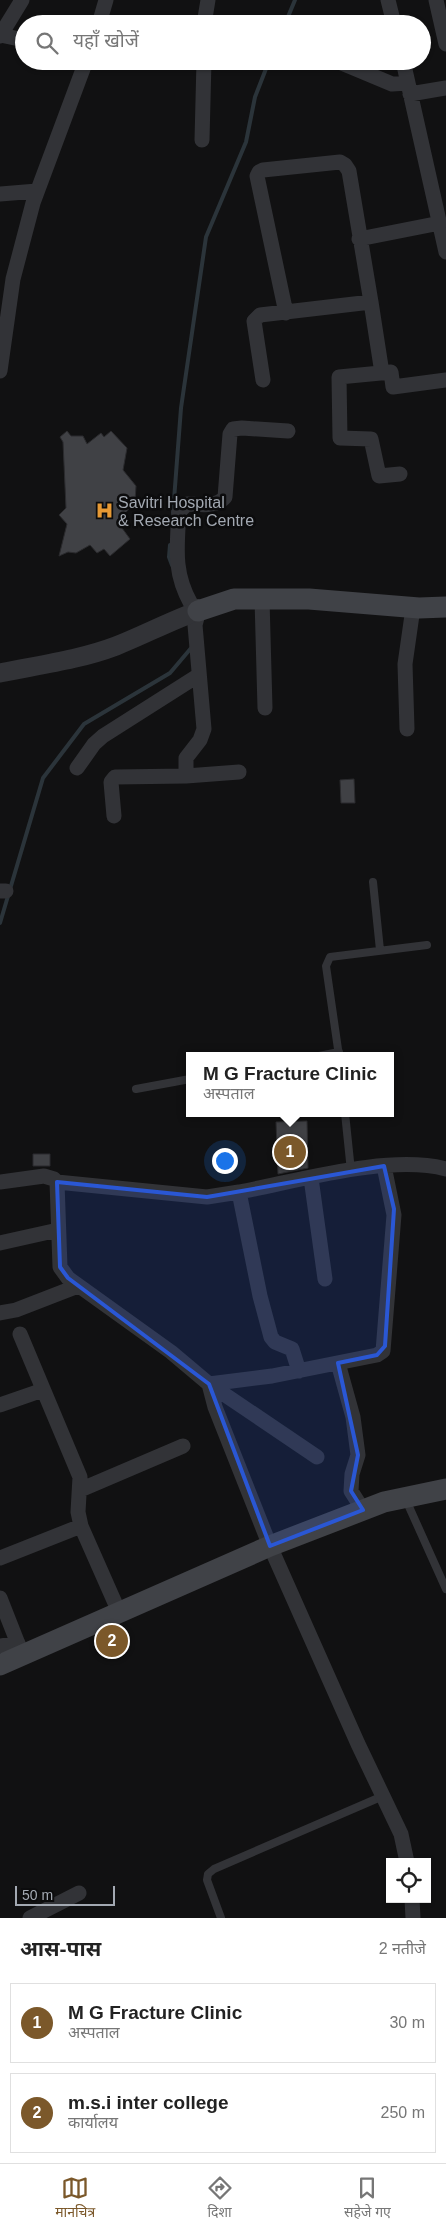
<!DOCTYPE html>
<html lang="hi">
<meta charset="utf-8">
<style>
body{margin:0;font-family:Arial,"Noto Sans Devanagari",sans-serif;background:#f2f2f2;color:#222}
.controls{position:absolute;right:15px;bottom:15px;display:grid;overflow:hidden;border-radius:0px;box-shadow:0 1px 4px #0004}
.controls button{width:45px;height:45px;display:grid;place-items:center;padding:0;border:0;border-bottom:1px solid #e0e0e0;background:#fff;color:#222;font:25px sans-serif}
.scale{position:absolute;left:15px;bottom:12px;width:100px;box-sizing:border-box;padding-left:5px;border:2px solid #a3a9b2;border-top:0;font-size:14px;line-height:18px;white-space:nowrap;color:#a3a9b2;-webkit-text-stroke:4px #0c0c0d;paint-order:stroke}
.you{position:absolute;left:224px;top:1160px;width:18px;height:18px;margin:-12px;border:4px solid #fff;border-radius:50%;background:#1a73e8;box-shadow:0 0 0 8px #1a73e833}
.badge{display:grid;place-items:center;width:32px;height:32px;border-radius:50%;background:#7b582a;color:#fff;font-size:16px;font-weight:700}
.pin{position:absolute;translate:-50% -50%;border:2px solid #fff;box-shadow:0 1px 5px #0006}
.popup{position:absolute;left:186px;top:1052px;width:208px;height:65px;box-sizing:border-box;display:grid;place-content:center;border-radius:0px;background:#fff;filter:drop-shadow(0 1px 4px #0005);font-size:16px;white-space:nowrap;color:#767676}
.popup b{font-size:19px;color:#222}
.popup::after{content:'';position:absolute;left:50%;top:100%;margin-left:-10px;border:10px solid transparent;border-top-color:#fff}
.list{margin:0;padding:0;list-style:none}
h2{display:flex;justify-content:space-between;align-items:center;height:65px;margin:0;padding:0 20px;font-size:21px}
h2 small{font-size:16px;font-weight:400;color:#767676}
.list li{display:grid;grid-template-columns:32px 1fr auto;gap:15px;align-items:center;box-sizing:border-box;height:80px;margin:0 10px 10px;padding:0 10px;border:1px solid #e0e0e0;border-radius:0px}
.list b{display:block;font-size:19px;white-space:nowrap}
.list p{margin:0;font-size:16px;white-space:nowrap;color:#767676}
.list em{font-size:16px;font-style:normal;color:#767676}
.icon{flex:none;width:28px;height:28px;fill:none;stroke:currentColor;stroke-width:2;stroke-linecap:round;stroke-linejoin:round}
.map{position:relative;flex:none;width:446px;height:1918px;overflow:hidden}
.search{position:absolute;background:#fff;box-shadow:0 1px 4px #0004;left:15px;right:15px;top:15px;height:55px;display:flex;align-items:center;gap:12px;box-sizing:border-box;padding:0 18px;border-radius:28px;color:#767676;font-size:19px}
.sheet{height:245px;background:#fff}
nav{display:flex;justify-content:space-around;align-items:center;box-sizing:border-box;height:70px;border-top:1px solid #e0e0e0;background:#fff;font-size:14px;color:#767676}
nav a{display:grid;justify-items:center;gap:2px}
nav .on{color:#7b582a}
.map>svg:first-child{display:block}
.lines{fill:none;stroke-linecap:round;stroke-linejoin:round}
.stream{stroke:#2b343a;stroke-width:4}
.building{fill:#404145;stroke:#2b2b2e}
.service{stroke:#323337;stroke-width:8}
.minor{stroke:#323337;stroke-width:15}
.tertiary{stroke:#323337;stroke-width:19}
.secondary{stroke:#404247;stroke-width:21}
.marked{fill:#2a57d4;fill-opacity:0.2;stroke:#2a57d4;stroke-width:4;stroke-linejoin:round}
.labels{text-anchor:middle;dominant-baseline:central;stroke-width:5;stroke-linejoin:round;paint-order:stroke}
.poi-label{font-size:16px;fill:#a3a9b2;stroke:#0c0c0d;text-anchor:start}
</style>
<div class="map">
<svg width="446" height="1918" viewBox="0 0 446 1918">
<rect width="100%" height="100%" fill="#111112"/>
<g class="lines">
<path class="stream" d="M285,24L295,0
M173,513L181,408L206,237L246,142L255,97L269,61
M170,545L169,557L172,565
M0,923L43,778L84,724L170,673L192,647"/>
</g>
<path class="building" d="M67,431L71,436H83L87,444L101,433L104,437L111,431L127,448L123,470L136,486L135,501L123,516L128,523L122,528L130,539L110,556L104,549L97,553L90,545L76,553L68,552L59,556L67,524L59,515L66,508L63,442L60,437Z
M354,779L355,803H341L340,780Z
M307,1121L308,1168L278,1174L276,1122Z
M33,1154H50V1166H33Z"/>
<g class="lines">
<path class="service" d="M373,882L380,950
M319,1056L339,1052
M339,1056L326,966L330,957L427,945
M136,1089L190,1079
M345,1113L351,1171
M406,1500L446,1589
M221,1918L207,1880L208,1874L214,1869L383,1796"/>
<path class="minor" d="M388,0L394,24
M436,0L446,44
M99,24L106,0
M204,24L208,0
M1,35L24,40
M0,36L22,0
M337,61L392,84L408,83L446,252
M403,61L408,83
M410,94L446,88
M202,140L204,61
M0,194L37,191
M359,239L440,223
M286,313L257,176L259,172L263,170L340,162L345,165L349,171L371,302
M0,371L13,279L33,203L86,61
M263,380L254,321L260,315L371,302L382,373
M400,474L379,476L371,439L340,438L339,377L391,372L393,387L446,380
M262,599L265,708
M203,609L191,604C173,572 177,547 179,512L187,504C200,504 216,508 225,497L230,434L233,429L242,428L288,431
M407,729L405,664L413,608
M77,768L94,744L103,736L199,675
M186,776V758L200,740L204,729L195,625L199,610
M114,816L111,782L115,777L186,776L239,772
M0,891H6
M311,1178L325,1279
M0,1182L44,1176L54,1179L57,1182L60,1267L68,1278L171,1352L209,1384L215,1407L270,1546L358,1744L401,1834L407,1862
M57,1182L207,1197L239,1192
M0,1243L58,1230
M0,1313L16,1310L78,1286
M20,1334L80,1477L78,1512L81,1526L119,1612
M338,1363L353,1417L358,1455L352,1474L351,1491L363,1510
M299,1371L292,1349L275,1342L271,1337L260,1296L239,1192C298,1181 389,1154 446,1169
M209,1384L272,1376L377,1355L383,1351L394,1215L384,1166
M209,1384L317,1457
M0,1405L43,1390
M80,1490L183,1446
M0,1558L81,1526
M0,1598L22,1654
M0,1646L18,1643
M412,1899L413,1918
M30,1918L79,1893"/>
<path class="tertiary" d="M0,673C39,665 79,660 116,646C144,635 170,621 198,611"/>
<path class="secondary" d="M198,611L234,599H309L419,608L446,607
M0,1665L270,1546L384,1502L446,1489"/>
</g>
<path class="marked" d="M384,1166L394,1209L385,1346L377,1355L338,1363L358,1455L351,1491L363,1510L270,1546L209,1384L68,1278L60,1267L57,1182L207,1197Z"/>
<defs>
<symbol id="hospital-bare" viewBox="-9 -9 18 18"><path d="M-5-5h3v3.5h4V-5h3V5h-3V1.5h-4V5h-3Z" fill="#e79934" stroke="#0c0c0d" stroke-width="2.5" paint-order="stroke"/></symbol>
</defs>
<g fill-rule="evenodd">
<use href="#hospital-bare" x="92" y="498" width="25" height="25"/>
</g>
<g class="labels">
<g class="poi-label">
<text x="118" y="502">Savitri Hospital<tspan x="118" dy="18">&amp; Research Centre</tspan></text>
</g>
</g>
</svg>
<div class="controls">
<button><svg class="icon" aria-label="locate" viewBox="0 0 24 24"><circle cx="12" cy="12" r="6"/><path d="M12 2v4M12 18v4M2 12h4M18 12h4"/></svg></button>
</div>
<div class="scale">50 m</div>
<div class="you"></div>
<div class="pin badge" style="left:290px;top:1152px">1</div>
<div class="popup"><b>M G Fracture Clinic</b>अस्पताल</div>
<div class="pin badge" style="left:112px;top:1641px">2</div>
<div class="search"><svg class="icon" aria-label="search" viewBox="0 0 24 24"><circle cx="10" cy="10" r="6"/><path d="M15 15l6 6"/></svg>यहाँ खोजें</div>
</div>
<section class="sheet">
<h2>आस-पास<small>2 नतीजे</small></h2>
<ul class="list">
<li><span class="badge">1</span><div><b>M G Fracture Clinic</b><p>अस्पताल</p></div><em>30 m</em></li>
<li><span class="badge">2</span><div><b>m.s.i inter college</b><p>कार्यालय</p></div><em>250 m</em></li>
</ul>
</section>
<nav>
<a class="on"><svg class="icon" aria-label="map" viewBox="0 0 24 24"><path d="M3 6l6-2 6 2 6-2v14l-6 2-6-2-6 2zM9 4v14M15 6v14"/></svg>मानचित्र</a>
<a><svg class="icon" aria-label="directions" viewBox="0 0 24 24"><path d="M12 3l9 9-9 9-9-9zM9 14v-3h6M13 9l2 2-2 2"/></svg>दिशा</a>
<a><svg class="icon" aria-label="saved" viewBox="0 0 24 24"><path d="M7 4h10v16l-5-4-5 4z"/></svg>सहेजे गए</a>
</nav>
